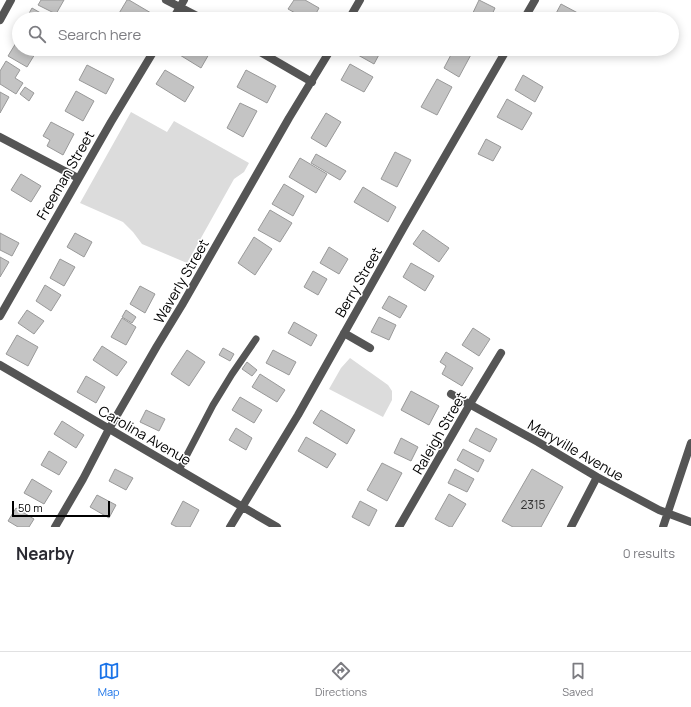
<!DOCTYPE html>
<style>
body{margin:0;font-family:Manrope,sans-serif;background:#f7f7f7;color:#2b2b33}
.scale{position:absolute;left:12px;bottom:10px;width:98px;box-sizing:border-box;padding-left:4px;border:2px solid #000;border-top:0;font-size:11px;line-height:14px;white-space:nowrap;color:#000;-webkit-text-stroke:3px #fff;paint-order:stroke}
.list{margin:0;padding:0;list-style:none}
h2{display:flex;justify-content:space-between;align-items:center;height:52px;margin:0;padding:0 16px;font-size:17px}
h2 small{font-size:13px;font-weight:400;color:#7c7c81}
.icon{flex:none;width:22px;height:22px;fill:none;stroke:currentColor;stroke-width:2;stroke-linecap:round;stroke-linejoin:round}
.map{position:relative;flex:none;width:691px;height:527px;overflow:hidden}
.search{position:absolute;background:#fff;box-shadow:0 2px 10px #0003;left:12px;right:12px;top:12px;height:44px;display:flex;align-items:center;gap:10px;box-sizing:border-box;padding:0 14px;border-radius:22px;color:#7c7c81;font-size:15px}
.sheet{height:124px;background:#fff}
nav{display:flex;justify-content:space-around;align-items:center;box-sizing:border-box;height:56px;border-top:1px solid #e1e1e2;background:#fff;font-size:11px;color:#7c7c81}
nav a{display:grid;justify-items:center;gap:2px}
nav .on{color:#1a73e8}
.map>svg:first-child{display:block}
.green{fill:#dcdcdc}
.building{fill:#c4c4c4;stroke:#999}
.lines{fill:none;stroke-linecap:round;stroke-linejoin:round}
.lane{stroke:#555;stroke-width:7}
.street{stroke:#555;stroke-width:8}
.labels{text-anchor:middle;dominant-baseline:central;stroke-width:3;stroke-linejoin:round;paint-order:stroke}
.number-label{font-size:12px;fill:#313131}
.street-label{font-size:14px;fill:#000;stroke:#fff}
</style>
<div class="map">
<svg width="691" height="527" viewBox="0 0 691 527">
<rect width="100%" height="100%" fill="#fff"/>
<path class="green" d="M131,112L167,132L174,121L249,163L244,172L234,179L187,263L142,244L133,232L123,222L80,203Z
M350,358L388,385L392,391V400L383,417L329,389L341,368Z"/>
<path class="building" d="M41,0H64L56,14L38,5Z
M127,0H129L151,13L147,19H125L118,15Z
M294,0H305L319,8L313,19H306L288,9Z
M479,0L495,8L490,19H470Z
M561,4L589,19H553Z
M32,8L51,19H26Z
M19,38V49H38L27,67L8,56Z
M177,49H200L209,54L201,68L175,52Z
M362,49H382L374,64L358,55Z
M454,49H474L459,77L444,68Z
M6,61L20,70L15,78L23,83L16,94L0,84V71Z
M350,64L373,77L364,92L341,80Z
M87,65L114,79L106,94L79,80Z
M165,70L194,87L185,102L156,84Z
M246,70L276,86L267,103L237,87Z
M523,75L543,87L535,102L515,90Z
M437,79L452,87L437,115L421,107Z
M25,87L34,93L29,101L20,94Z
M76,91L94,101L83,121L65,111Z
M0,92L9,97L0,113Z
M507,99L532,113L522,130L497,117Z
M240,103L257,111L243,137L227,128Z
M326,113L341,122L326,147L311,138Z
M51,122L74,134L63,155L47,146L50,140L43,136Z
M486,139L501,147L493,161L478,154Z
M395,152L411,160L397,187L381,179Z
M316,154L346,171L340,180L311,163Z
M300,158L327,174L316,193L289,177Z
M21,174L41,186L31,202L11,190Z
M284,184L304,196L293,216L272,204Z
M363,187L396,207L388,222L354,202Z
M270,210L292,223L280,242L258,230Z
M423,230L449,248L439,262L413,244Z
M0,233L19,243L12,256L0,250Z
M75,233L92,242L84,257L67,247Z
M254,237L272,249L255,275L238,263Z
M329,247L348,259L339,274L320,263Z
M0,257L9,262L0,277Z
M60,259L75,267L64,286L50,278Z
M411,263L434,276L425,291L403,277Z
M313,271L327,279L318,295L304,287Z
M45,285L61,295L51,311L36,301Z
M140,286L155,294L145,313L130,304Z
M389,296L407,306L400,318L382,308Z
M27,310L44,321L34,334L18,323Z
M126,310L136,317L132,323L122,317Z
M379,317L396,325L389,340L371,332Z
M122,318L136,327L126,345L111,337Z
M294,322L317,335L311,346L288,333Z
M473,328L490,339L479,356L462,345Z
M17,335L38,347L28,366L6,354Z
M102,346L127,362L117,376L93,360Z
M223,348L234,354L230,361L219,355Z
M187,350L205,362L189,386L171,374Z
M273,350L296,362L289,375L266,363Z
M446,352L473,368L462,386L442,374L446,366L440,362Z
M247,362L257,370L252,376L242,369Z
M260,374L285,390L277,402L252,387Z
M86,376L105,387L96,403L77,392Z
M411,391L439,406L429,425L401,410Z
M240,397L262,410L254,423L232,410Z
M146,410L165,419L159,431L140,422Z
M321,410L355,430L347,444L313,423Z
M62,421L84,435L76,448L54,434Z
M236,428L252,438L246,450L229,440Z
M476,428L497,439L490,452L469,441Z
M306,437L336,454L327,468L298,451Z
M401,438L418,447L411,461L394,453Z
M463,449L484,460L478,472L457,460Z
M49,451L67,462L59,475L41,465Z
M382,463L402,473L387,501L367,490Z
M115,469L133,478L126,490L109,481Z
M455,469L474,479L467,492L448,483Z
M532,469L563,487L541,527H513L502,521Z
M32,479L52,491L44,504L24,493Z
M449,494L466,504L452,527H450L435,519Z
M97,495L116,505L109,518L90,507Z
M183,501L199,510L190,527H177L171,524Z
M360,501L377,510L369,526L352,517Z
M16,508L34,519L29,527H18L8,521Z"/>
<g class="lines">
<path class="lane" d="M179,470L213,405L232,374L256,339"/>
<path class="street" d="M166,0L203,19
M173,19L184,0
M349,19L360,0
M524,19L535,0
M0,20L11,0
M255,49L312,82
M0,137L78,178
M0,316L111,122L155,49
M344,333L370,348
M0,365L277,527
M451,394L538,442L597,477L659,510L691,522
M55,527L83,479L109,429L157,346L182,305L289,118L331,49
M230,527L298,415L404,227L507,49
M399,527L470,404L501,353
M571,527L597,477
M663,527L691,443"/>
</g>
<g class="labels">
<g class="number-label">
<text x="533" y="504">2315</text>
</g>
<g class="street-label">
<text transform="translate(65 175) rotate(-60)">Freeman Street</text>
<text transform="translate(181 281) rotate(-60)">Waverly Street</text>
<text transform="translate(358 282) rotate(-60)">Berry Street</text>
<text transform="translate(439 433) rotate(-60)">Raleigh Street</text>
<text transform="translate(145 435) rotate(30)">Carolina Avenue</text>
<text transform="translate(576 450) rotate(30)">Maryville Avenue</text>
</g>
</g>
</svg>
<div class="scale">50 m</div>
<div class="search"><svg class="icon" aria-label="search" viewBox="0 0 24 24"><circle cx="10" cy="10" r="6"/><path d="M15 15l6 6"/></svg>Search here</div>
</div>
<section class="sheet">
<h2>Nearby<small>0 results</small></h2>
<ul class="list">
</ul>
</section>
<nav>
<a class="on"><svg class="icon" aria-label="map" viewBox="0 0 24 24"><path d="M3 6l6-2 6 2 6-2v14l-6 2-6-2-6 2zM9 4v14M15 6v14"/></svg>Map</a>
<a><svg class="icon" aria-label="directions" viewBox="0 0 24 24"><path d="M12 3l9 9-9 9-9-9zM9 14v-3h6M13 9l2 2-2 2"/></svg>Directions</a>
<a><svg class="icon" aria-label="saved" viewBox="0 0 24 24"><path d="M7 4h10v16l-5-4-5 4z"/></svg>Saved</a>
</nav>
